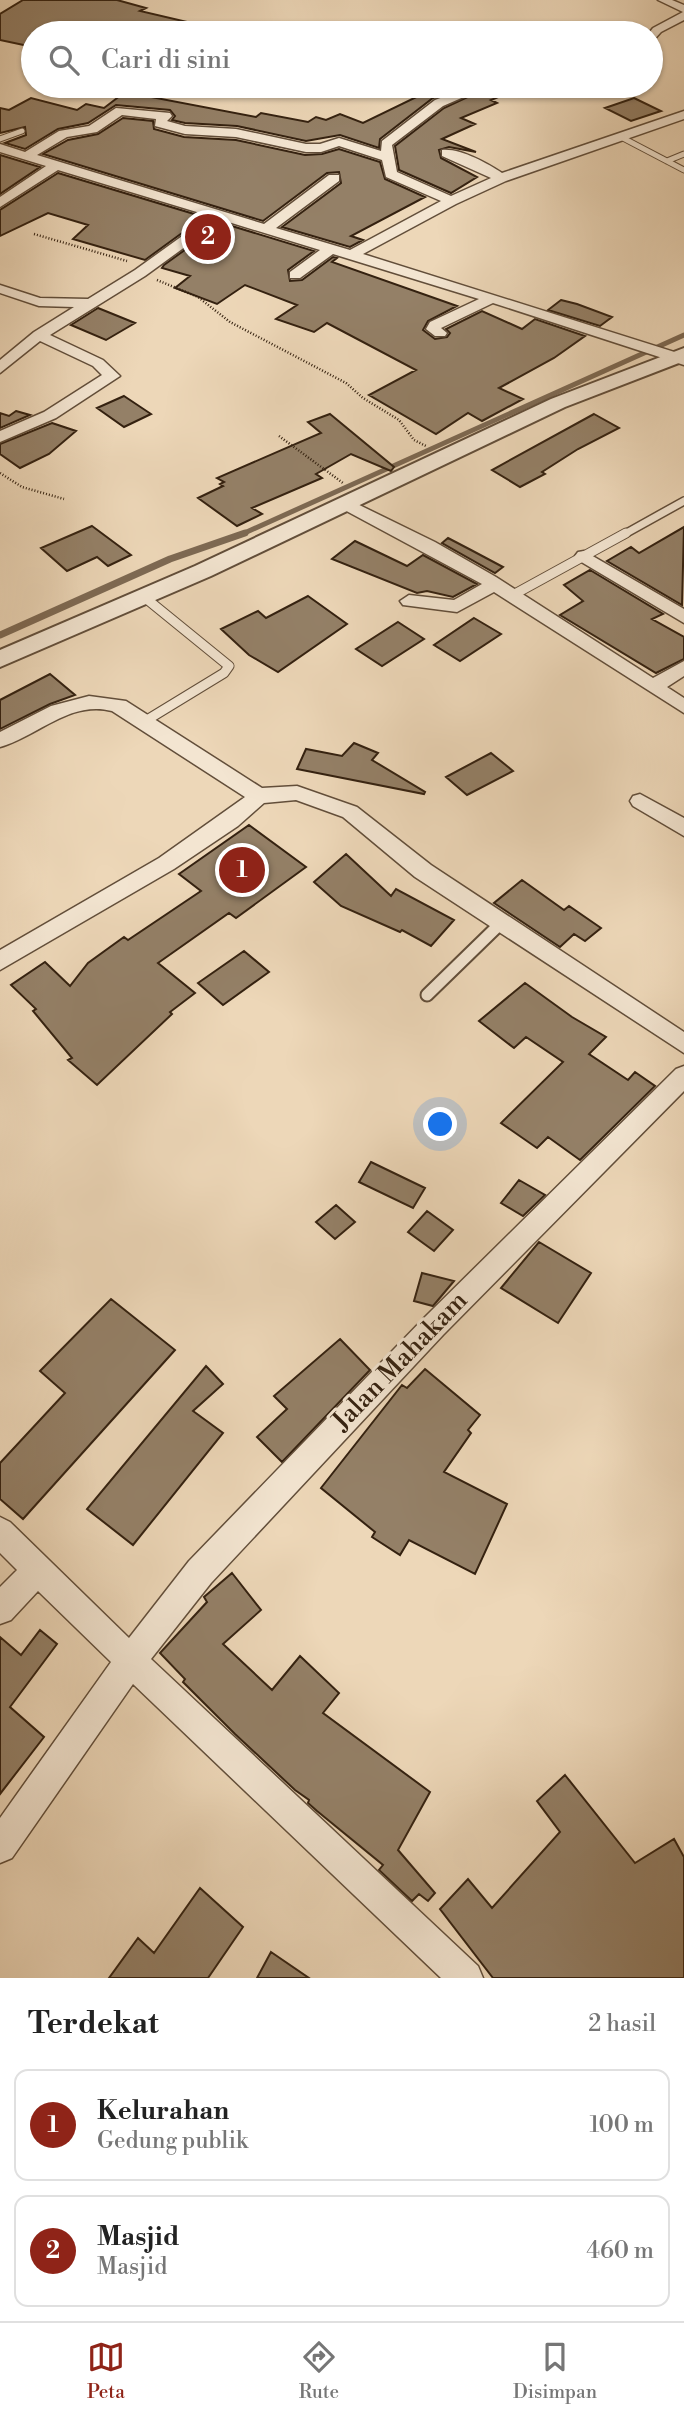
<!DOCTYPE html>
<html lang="id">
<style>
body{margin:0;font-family:"Libre Bodoni",serif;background:#f2f2f2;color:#222}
.you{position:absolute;left:441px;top:1125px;width:24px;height:24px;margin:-18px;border:5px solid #fff;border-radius:50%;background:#1a73e8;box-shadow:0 0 0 10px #1a73e833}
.badge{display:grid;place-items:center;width:46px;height:46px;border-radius:50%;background:#8f2418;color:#fff;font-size:23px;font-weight:700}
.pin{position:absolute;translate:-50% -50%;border:4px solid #fff;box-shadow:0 2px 7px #0006}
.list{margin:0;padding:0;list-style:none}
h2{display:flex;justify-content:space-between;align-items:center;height:91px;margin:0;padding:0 28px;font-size:30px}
h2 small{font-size:23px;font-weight:400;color:#767676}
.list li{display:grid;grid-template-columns:46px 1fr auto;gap:21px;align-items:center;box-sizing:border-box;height:112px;margin:0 14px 14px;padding:0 14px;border:2px solid #e0e0e0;border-radius:14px}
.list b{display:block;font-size:26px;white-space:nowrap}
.list p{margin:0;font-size:23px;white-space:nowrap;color:#767676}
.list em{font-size:23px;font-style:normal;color:#767676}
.icon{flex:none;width:38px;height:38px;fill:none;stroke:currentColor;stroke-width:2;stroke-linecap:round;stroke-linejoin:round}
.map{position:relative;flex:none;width:684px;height:1978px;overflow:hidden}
.search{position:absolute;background:#fff;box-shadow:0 2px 5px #0004;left:21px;right:21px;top:21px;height:77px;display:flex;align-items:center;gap:18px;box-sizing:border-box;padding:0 24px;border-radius:38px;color:#767676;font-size:26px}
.sheet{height:343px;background:#fff}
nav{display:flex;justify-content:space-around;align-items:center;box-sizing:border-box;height:98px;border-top:2px solid #e0e0e0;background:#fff;font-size:19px;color:#767676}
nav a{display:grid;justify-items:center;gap:4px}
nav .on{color:#8f2418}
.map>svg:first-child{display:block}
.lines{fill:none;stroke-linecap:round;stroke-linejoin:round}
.stream-far1{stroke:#7d6953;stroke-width:5}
.stream{stroke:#7d6953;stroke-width:7}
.building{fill:#948067;stroke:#342110;stroke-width:2}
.service-far3-casing{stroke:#624e3a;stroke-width:7}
.service-far2-casing{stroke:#624e3a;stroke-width:10}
.service-far1-casing{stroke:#624e3a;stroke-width:11}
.service-casing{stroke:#624e3a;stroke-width:15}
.minor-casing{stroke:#624e3a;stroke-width:3}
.tertiary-casing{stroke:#624e3a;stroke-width:4}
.path{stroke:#342110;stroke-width:2.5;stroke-dasharray:1 2;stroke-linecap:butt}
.service-far3{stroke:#f3e5d1;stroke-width:5}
.service-far2{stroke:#f3e5d1;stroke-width:7}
.service-far1{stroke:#f3e5d1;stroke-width:9}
.service{stroke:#f3e5d1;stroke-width:11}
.minor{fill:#f3e5d1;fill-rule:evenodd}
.tertiary{fill:#f3e5d1;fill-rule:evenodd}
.labels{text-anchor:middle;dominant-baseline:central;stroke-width:6;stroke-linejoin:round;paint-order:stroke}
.street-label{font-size:26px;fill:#342110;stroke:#f3e5d1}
</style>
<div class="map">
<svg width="684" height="1978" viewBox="0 0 684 1978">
<rect width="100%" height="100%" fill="#edd7b8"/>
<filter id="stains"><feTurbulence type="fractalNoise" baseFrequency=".00286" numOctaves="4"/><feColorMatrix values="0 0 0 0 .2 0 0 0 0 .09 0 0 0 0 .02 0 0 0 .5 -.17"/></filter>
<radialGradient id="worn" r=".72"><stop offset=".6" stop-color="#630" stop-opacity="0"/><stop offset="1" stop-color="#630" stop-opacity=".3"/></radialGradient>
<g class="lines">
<path class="stream-far1" d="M240,535L684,335"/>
<path class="stream" d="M0,635L170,559L245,533"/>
</g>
<path class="building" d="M23,0H117L146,8L140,11L200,25L199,33H33V47L0,40V14Z
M439,86H466L433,98L380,139L379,148L340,135L306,141L237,126L185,123L172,120L175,116L170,110L116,105L88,123L58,129L25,149L5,143L26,135L25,127L0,133V108L9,110L31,98L77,110L86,104L104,108L125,92L256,117L261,113L308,122L316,117L326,120L340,114L363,123Z
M491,86H525L491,100L497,103L461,118L475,124L442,139L476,152L449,147L439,150L441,158L477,177L451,193L399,170L395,146L444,108Z
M634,98L661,111L631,121L605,108Z
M123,118L153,121L154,129L184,137L236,140L305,155L322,154L339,149L380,162L385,179L425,197L351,236L363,240L350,247L282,227L341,183L339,172L327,173L263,221L43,154L68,140L98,134Z
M0,155L40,167L0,194Z
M58,173L204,217L145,260L73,239L88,225L48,213L0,236V210Z
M222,223L314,251L288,270L290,281L302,280L333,257L337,258L332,262L457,306L428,321L423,330L435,339L447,337L450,333L446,329L482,311L522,329L535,319L585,336L554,358L499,388L523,399L482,421L468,413L436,434L369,395L416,370L327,323L314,332L276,319L297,305L245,285L217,304L175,288L190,276L162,268L164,265Z
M561,300L577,304L612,317L600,326L548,310Z
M98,308L135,323L106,340L71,325Z
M124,396L151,414L124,427L97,408Z
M16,411L30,415L0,428V413L9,416Z
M330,414L394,467L391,471L351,454L316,474L322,478L252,508L262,514L237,526L198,498L223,486L220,484L224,482L217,478L321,433L308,422Z
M594,414L619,428L578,449L542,472L545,474L520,487L492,470Z
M52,423L76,431L49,454L20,468L0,454V444Z
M92,526L131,555L108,566L97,557L67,571L41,548Z
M684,527L682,605L607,561L631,547L639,553Z
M448,538L471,550L503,567L495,573L442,543Z
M355,541L407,566L423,555L477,584L453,597L427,591L417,593L332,559Z
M590,570L663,614L652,619L684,637V659L656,673L560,615L583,601L564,585Z
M308,596L347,624L278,672L249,655L221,629L258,611L266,618Z
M474,618L501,634L460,661L434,645Z
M398,622L424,639L382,666L356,649Z
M50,674L75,695L50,704L0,729V700Z
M354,743L378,753L372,760L425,792L424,794L297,769L306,749L342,756Z
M491,753L513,771L467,795L446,777Z
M249,825L306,867L236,918L229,913L158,963L195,993L170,1012L172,1014L97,1085L68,1060L72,1058L33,1011L36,1009L11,985L45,962L70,986L88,963L124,937L128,940L201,891L179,874Z
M346,854L391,896L396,889L454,920L431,946L402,930L400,932L341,906L314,882Z
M522,880L564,910L569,906L601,928L585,941L574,934L560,947L494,903Z
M244,951L269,972L223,1005L198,983Z
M525,983L572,1017L606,1037L589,1054L628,1080L635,1072L655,1086L580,1160L548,1137L537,1148L501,1123L563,1062L526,1037L514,1048L479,1021Z
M371,1162L425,1188L413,1208L359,1182Z
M519,1180L545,1195L523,1216L501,1203Z
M336,1205L355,1222L335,1239L316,1222Z
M427,1211L453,1230L434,1251L408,1232Z
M539,1242L591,1273L558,1323L501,1288Z
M422,1273L454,1281L433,1306L414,1301Z
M111,1299L175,1350L23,1519L0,1499V1463L65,1393L40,1371Z
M340,1339L370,1370L282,1462L257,1437L287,1409L274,1396Z
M206,1366L223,1384L193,1411L223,1433L133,1545L87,1509Z
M425,1369L480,1415L468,1430L471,1433L444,1472L507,1504L475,1574L409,1540L400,1555L372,1537L375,1532L321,1488L402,1385L407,1388Z
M232,1573L261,1610L223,1644L272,1690L300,1656L339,1693L323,1713L430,1792L398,1850L435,1893L428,1901L419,1894L412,1901L379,1870L383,1865L317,1811L308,1803L309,1800L295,1790L235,1734L183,1682L185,1679L160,1653L207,1602L204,1597Z
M40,1630L57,1644L10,1707L44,1737L0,1794V1637L21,1655Z
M565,1775L635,1863L674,1839L684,1857V1978H493L440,1909L468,1879L492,1908L560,1832L537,1801Z
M200,1888L243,1927L208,1978H109L138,1938L154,1953Z
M271,1952L309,1978H257Z"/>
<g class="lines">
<defs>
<path id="service-far3" d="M621,137L684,170
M0,139L22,131
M667,161L684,154"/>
<path id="service-far2" d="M623,535L684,501"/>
<path id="service-far1" d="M513,595L626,533
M142,723L224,673L229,666L143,596"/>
<path id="service" d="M427,995L501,923"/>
<path id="minor" d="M658,0H672L684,5V20L661,32L651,43L649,33L653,28L683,12Z
M473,86H489L443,106L392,145L397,172L451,196L491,178L442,156V150C460,148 487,163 502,173L684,111V119L506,181L456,204L363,254L684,355V365L493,303L441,328L447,333L445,336H435L426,329L430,322L479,299L333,254L300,278H290V272L320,250L222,220L145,276L50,335L103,360L120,376L56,418L0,442V431L44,412L102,375L93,366L40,341L0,373V360L34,332L74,307L39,306L0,293V285L40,298L88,299L135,270L210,216L58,170L0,207V197L46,166L0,152V144L25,152L59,131L89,126L116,108L170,113L172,116L167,121L185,126L236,129L306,144H320L339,138L381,151L382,141L435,100ZM122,115L156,119L155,126L185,134L236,137L306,152H321L339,146L382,160L386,177L441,201L350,250L276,228L339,181V175H329L264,224L37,155L67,137L97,132Z
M345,498L435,542L496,577L653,678L684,661V676L667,687L684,698V713L494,592L457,612L403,605L400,601L409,595L454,600L482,584L339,507L337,503Z
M584,551L684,609V623L578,560L575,556L578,552Z
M89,696L126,701L262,788L297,786L357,807L431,865L684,1032V1053L415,877L343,817L296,800L264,803L238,826L174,869L0,970V950L159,858L245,797L112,711C70,700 38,736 0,747V732L51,706Z
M640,794L684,818V836L633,806L630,801L633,796Z
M684,1066V1091L443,1335L211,1583L151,1659L478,1966L483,1978H441L133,1684L12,1858L0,1863V1818L111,1662L38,1591L11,1620L0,1624V1587L17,1570L0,1553V1517L10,1522L129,1638L189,1561L425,1317L676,1069Z"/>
<path id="tertiary" d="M684,348V361L565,407L211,576L0,667V650L195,566L551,399Z"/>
</defs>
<use href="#service-far3" class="service-far3-casing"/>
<use href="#service-far2" class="service-far2-casing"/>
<use href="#service-far1" class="service-far1-casing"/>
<use href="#service" class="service-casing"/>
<use href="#minor" class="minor-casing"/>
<use href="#tertiary" class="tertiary-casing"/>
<path class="path" d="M34,234L127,261
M157,280L198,297L230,322L346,383L363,398L399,420L414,440L426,446
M279,436L343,483
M0,473L22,487L64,499"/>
<use href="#service-far3" class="service-far3"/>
<use href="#service-far2" class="service-far2"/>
<use href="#service-far1" class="service-far1"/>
<use href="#service" class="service"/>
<use href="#minor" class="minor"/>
<use href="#tertiary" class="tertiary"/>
</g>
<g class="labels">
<g class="street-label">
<text transform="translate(400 1361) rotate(-46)">Jalan Mahakam</text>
</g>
</g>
<rect width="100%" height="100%" filter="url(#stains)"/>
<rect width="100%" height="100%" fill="url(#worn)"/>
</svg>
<div class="you"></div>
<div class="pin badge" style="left:242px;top:870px">1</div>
<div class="pin badge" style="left:208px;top:237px">2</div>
<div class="search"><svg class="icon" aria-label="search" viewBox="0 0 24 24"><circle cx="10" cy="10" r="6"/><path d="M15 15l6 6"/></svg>Cari di sini</div>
</div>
<section class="sheet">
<h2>Terdekat<small>2 hasil</small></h2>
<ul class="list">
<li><span class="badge">1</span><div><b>Kelurahan</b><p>Gedung publik</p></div><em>100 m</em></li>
<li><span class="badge">2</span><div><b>Masjid</b><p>Masjid</p></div><em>460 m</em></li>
</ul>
</section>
<nav>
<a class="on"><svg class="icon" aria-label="map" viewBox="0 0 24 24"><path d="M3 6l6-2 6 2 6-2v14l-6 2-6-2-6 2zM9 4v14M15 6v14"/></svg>Peta</a>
<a><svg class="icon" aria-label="directions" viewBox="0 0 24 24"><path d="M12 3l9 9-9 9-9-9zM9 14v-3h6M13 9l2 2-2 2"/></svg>Rute</a>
<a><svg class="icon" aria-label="saved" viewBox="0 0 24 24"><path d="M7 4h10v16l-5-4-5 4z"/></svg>Disimpan</a>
</nav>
